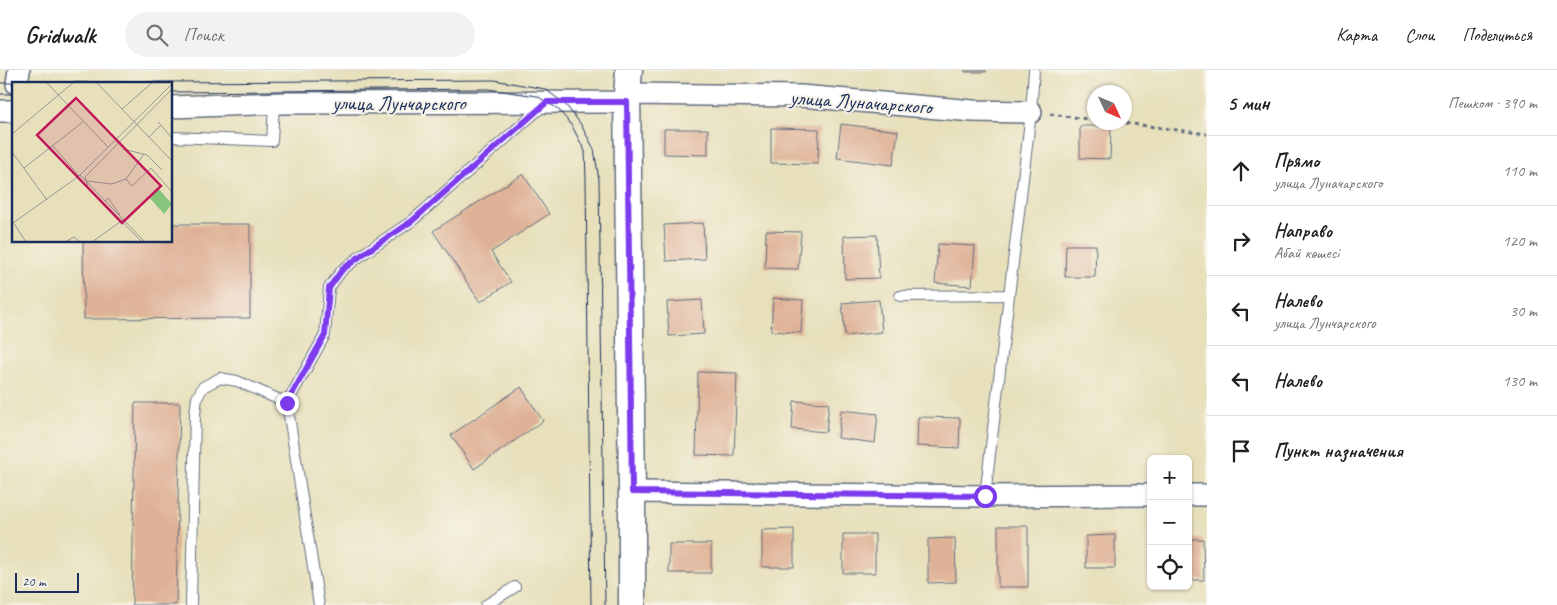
<!DOCTYPE html>
<html lang="ru">
<meta charset="utf-8">
<style>
body{margin:0;font-family:Caveat,sans-serif;background:#f2f2f2;color:#202124}
.controls{position:absolute;right:15px;bottom:15px;display:grid;overflow:hidden;border-radius:8px;box-shadow:0 1px 4px #0004}
.controls button{width:45px;height:45px;display:grid;place-items:center;padding:0;border:0;border-bottom:1px solid #e0e0e0;background:#fff;color:#202124;font:25px sans-serif}
.compass{position:absolute;left:1087px;top:15px;width:45px;height:45px;border-radius:50%;background:#fff;box-shadow:0 1px 4px #0004;rotate:134deg}
.scale{position:absolute;left:15px;bottom:12px;width:64px;box-sizing:border-box;padding-left:5px;border:2px solid #1b2f5e;border-top:0;font-size:14px;line-height:18px;white-space:nowrap;color:#1b2f5e;-webkit-text-stroke:4px #f7f3e8;paint-order:stroke}
.stop{position:absolute;width:15px;height:15px;margin:-11px;border:4px solid #7c3aed;border-radius:50%;background:#fff}
.stop.end{background:#7c3aed;border-color:#fff;box-shadow:0 1px 5px #0008}
.list{margin:0;padding:0;list-style:none}
h2{display:flex;justify-content:space-between;align-items:center;height:65px;margin:0;padding:0 20px;font-size:21px}
h2 small{font-size:16px;font-weight:400;color:#757577}
.list li{display:grid;grid-template-columns:32px 1fr auto;gap:15px;align-items:center;box-sizing:border-box;height:70px;padding:0 20px;border-top:1px solid #e0e0e0}
.list b{display:block;font-size:19px;white-space:nowrap}
.list p{margin:0;font-size:16px;white-space:nowrap;color:#757577}
.list em{font-size:16px;font-style:normal;color:#757577}
.icon{flex:none;width:28px;height:28px;fill:none;stroke:currentColor;stroke-width:2;stroke-linecap:round;stroke-linejoin:round}
.map{position:relative;flex:none;width:1207px;height:535px;overflow:hidden}
header{display:flex;align-items:center;gap:30px;box-sizing:border-box;height:70px;padding:0 25px;background:#fff;border-bottom:1px solid #e0e0e0}
header strong{font-size:24px}
nav{display:flex;gap:28px;margin-inline-start:auto;font-size:18px}
.search{width:350px;height:45px;background:#f2f2f2;display:flex;align-items:center;gap:12px;box-sizing:border-box;padding:0 18px;border-radius:28px;color:#757577;font-size:19px}
main{display:flex}
aside{flex:1;background:#fff}
.map>svg:first-child{display:block}
.building{fill:#dfb297}
.lines{fill:none;stroke-linecap:round;stroke-linejoin:round}
.service-casing{stroke:#626d7f;stroke-width:12}
.minor-casing{stroke:#626d7f;stroke-width:24}
.tertiary-casing{stroke:#626d7f;stroke-width:29}
.path{stroke:#626d7f;stroke-width:3;stroke-dasharray:4 4;stroke-linecap:butt}
.service{stroke:#fff;stroke-width:10}
.minor{stroke:#fff;stroke-width:21}
.tertiary{stroke:#fff;stroke-width:26}
.tram{stroke:#1b2f5e;stroke-width:1}
.route{stroke:#7c3aed;stroke-width:6}
.labels{text-anchor:middle;dominant-baseline:central;stroke-width:4;stroke-linejoin:round;paint-order:stroke}
.street-label{font-size:21px;fill:#1b2f5e;stroke:#f7f3e8}
.inset-road{fill:none;stroke:#959996;stroke-width:1}
.view{fill:#c2185b;fill-opacity:0.15;stroke:#c2185b;stroke-width:2.5}
.inset-edge{fill:none;stroke:#1b2f5e;stroke-width:2.5}
</style>
<header>
<strong>Gridwalk</strong>
<div class="search"><svg class="icon" aria-label="search" viewBox="0 0 24 24"><circle cx="10" cy="10" r="6"/><path d="M15 15l6 6"/></svg>Поиск</div>
<nav><a>Карта</a><a>Слои</a><a>Поделиться</a></nav>
</header>
<main>
<div class="map">
<svg width="1207" height="535" viewBox="0 0 1207 535">
<rect width="100%" height="100%" fill="#f7f3e8"/>
<filter id="ink" filterUnits="userSpaceOnUse"><feTurbulence type="fractalNoise" baseFrequency=".02" numOctaves="2"/><feDisplacementMap in="SourceGraphic" scale="10" xChannelSelector="R" yChannelSelector="G"/><feConvolveMatrix kernelMatrix="1 2 1 2 8 2 1 2 1" color-interpolation-filters="sRGB"/></filter>
<filter id="wash" filterUnits="userSpaceOnUse"><feTurbulence type="fractalNoise" baseFrequency=".0096" numOctaves="4" result="noise"/><feDisplacementMap in="SourceGraphic" scale="20" xChannelSelector="R" yChannelSelector="G"/><feGaussianBlur stdDeviation="1.12" result="paint"/><feColorMatrix in="noise" values="0 0 0 0 0 0 0 0 0 0 0 0 0 0 0 0 0 1.4 0 .05"/><feComposite in="paint" operator="in"/></filter>
<g filter="url(#wash)">
<rect width="100%" height="100%" fill="#e7e0bb"/>
<g id="blocks">
<path class="building" d="M965,0H986V2H965Z
M841,54L898,61L893,95L837,88Z
M1080,56H1111L1110,89L1080,88Z
M771,58L819,59L818,94L771,93Z
M664,59H708V85L664,84Z
M523,104L549,144L491,182L511,212L480,232L433,161Z
M703,153L705,189L666,191L664,155Z
M171,154H250V248L84,249L83,171H171Z
M766,161L801,162L798,199L765,198Z
M877,165L879,208L845,209L844,166Z
M938,174L975,176L972,216L935,213Z
M1066,175H1096L1095,207H1065Z
M773,228L803,230L801,263L771,261Z
M702,230L704,264L669,266L667,232Z
M879,230L882,262L845,266L842,233Z
M698,302L737,303L734,386L696,385Z
M521,317L543,351L474,399L451,365Z
M794,331L829,333L826,362L792,359Z
M135,333H180L176,535H132Z
M841,340L878,344L875,373L838,368Z
M918,347L960,348L959,378L917,376Z
M998,456H1028V517H998Z
M794,459V497H762V460Z
M843,464H875V503H843Z
M1115,465V498H1086V466Z
M955,468L956,512L928,513V469Z
M1188,469H1203L1204,510H1188Z
M669,474H711V503H669Z"/>
</g>
</g>
<g filter="url(#ink)">
<use href="#blocks" fill-opacity="0" stroke="#626d7f" stroke-width="1"/>
<g class="lines">
<defs>
<path id="service" d="M171,67L272,71L274,34
M900,226L1009,225
M985,426L1031,42L1034,0
M191,535L195,344L197,328L203,317L220,308L237,311L287,333
M319,535L287,333L325,265L329,218L342,200L363,184L412,151L545,34
M486,535L515,517"/>
<path id="minor" d="M17,14L19,0
M627,24L801,26L973,41L1031,42
M171,37L282,33L627,32
M0,41H14
M632,422L985,426L1151,425
M1188,425H1207"/>
<path id="tertiary" d="M629,0L627,24L632,422V535"/>
</defs>
<use href="#service" class="service-casing"/>
<use href="#minor" class="minor-casing"/>
<use href="#tertiary" class="tertiary-casing"/>
<path class="path" d="M1050,44L1094,50
M1118,52L1207,64"/>
<use href="#service" class="service"/>
<use href="#minor" class="minor"/>
<use href="#tertiary" class="tertiary"/>
<path class="tram" d="M0,13L494,10L545,19L565,34L580,53L594,79L599,110L605,535
M171,22L488,19L537,26L558,39L572,56L585,81L586,110L591,535
M0,24H14"/>
</g>
</g>
<g class="lines" filter="url(#ink)">
<path class="route" d="M287,333L325,265L329,218L342,200L363,184L412,151L547,32H627L632,422L985,426"/>
</g>
<g class="labels">
<g class="street-label">
<text transform="translate(861 32) rotate(4)">улица Луначарского</text>
<text x="399" y="33">улица Лунчарского</text>
</g>
</g>
<g transform="translate(12 12)">
<rect width="160" height="160" fill="#e7e0bb"/>
<path d="M146,106L160,122L152,132L137,115Z" fill="#87c57c"/>
<path class="inset-road" d="M34,0L96,65M84,0L160,79M110,27L141,0M146,40L160,56M0,52L62,0M137,55L149,43M40,63L67,94M111,67L135,73L150,88M0,70L35,118M12,86L71,40M68,93L133,160M114,97L120,104L139,86L160,110M74,99L100,102L114,97L132,72M93,119L96,116L108,133M1,140L14,160M1,141L67,94L160,2M53,160L62,155L68,160M80,160L112,137M130,160L76,105L73,95L160,7"/>
<path class="view" d="M64,16L149,104L110,141L25,53Z"/>
<rect width="160" height="160" class="inset-edge"/>
</g>
</svg>
<div class="controls">
<button>+</button>
<button>−</button>
<button><svg class="icon" aria-label="locate" viewBox="0 0 24 24"><circle cx="12" cy="12" r="6"/><path d="M12 2v4M12 18v4M2 12h4M18 12h4"/></svg></button>
</div>
<svg class="compass" viewBox="-18 -18 36 36"><path d="M0-13l5 13h-10z" fill="#e53935"/><path d="M0 13l5-13h-10z" fill="#757577"/></svg>
<div class="scale">20 m</div>
<div class="stop" style="left:985px;top:426px"></div>
<div class="stop end" style="left:287px;top:333px"></div>
</div>
<aside>
<h2>5 мин<small>Пешком · 390 m</small></h2>
<ul class="list">
<li><svg class="icon" aria-label="ahead" viewBox="0 0 24 24"><path d="M12 20V5M6 11l6-6 6 6"/></svg><div><b>Прямо</b><p>улица Луначарского</p></div><em>110 m</em></li>
<li><svg class="icon" aria-label="right" viewBox="0 0 24 24"><path d="M7 20v-9h11M14 6l5 5-5 5"/></svg><div><b>Направо</b><p>Абай көшесі</p></div><em>120 m</em></li>
<li><svg class="icon" aria-label="left" viewBox="0 0 24 24"><path d="M17 20v-9H6M10 6l-5 5 5 5"/></svg><div><b>Налево</b><p>улица Лунчарского</p></div><em>30 m</em></li>
<li><svg class="icon" aria-label="left" viewBox="0 0 24 24"><path d="M17 20v-9H6M10 6l-5 5 5 5"/></svg><div><b>Налево</b></div><em>130 m</em></li>
<li><svg class="icon" aria-label="arrive" viewBox="0 0 24 24"><path d="M6 21V4h12l-3 4 3 4H6"/></svg><div><b>Пункт назначения</b></div></li>
</ul>
</aside>
</main>
